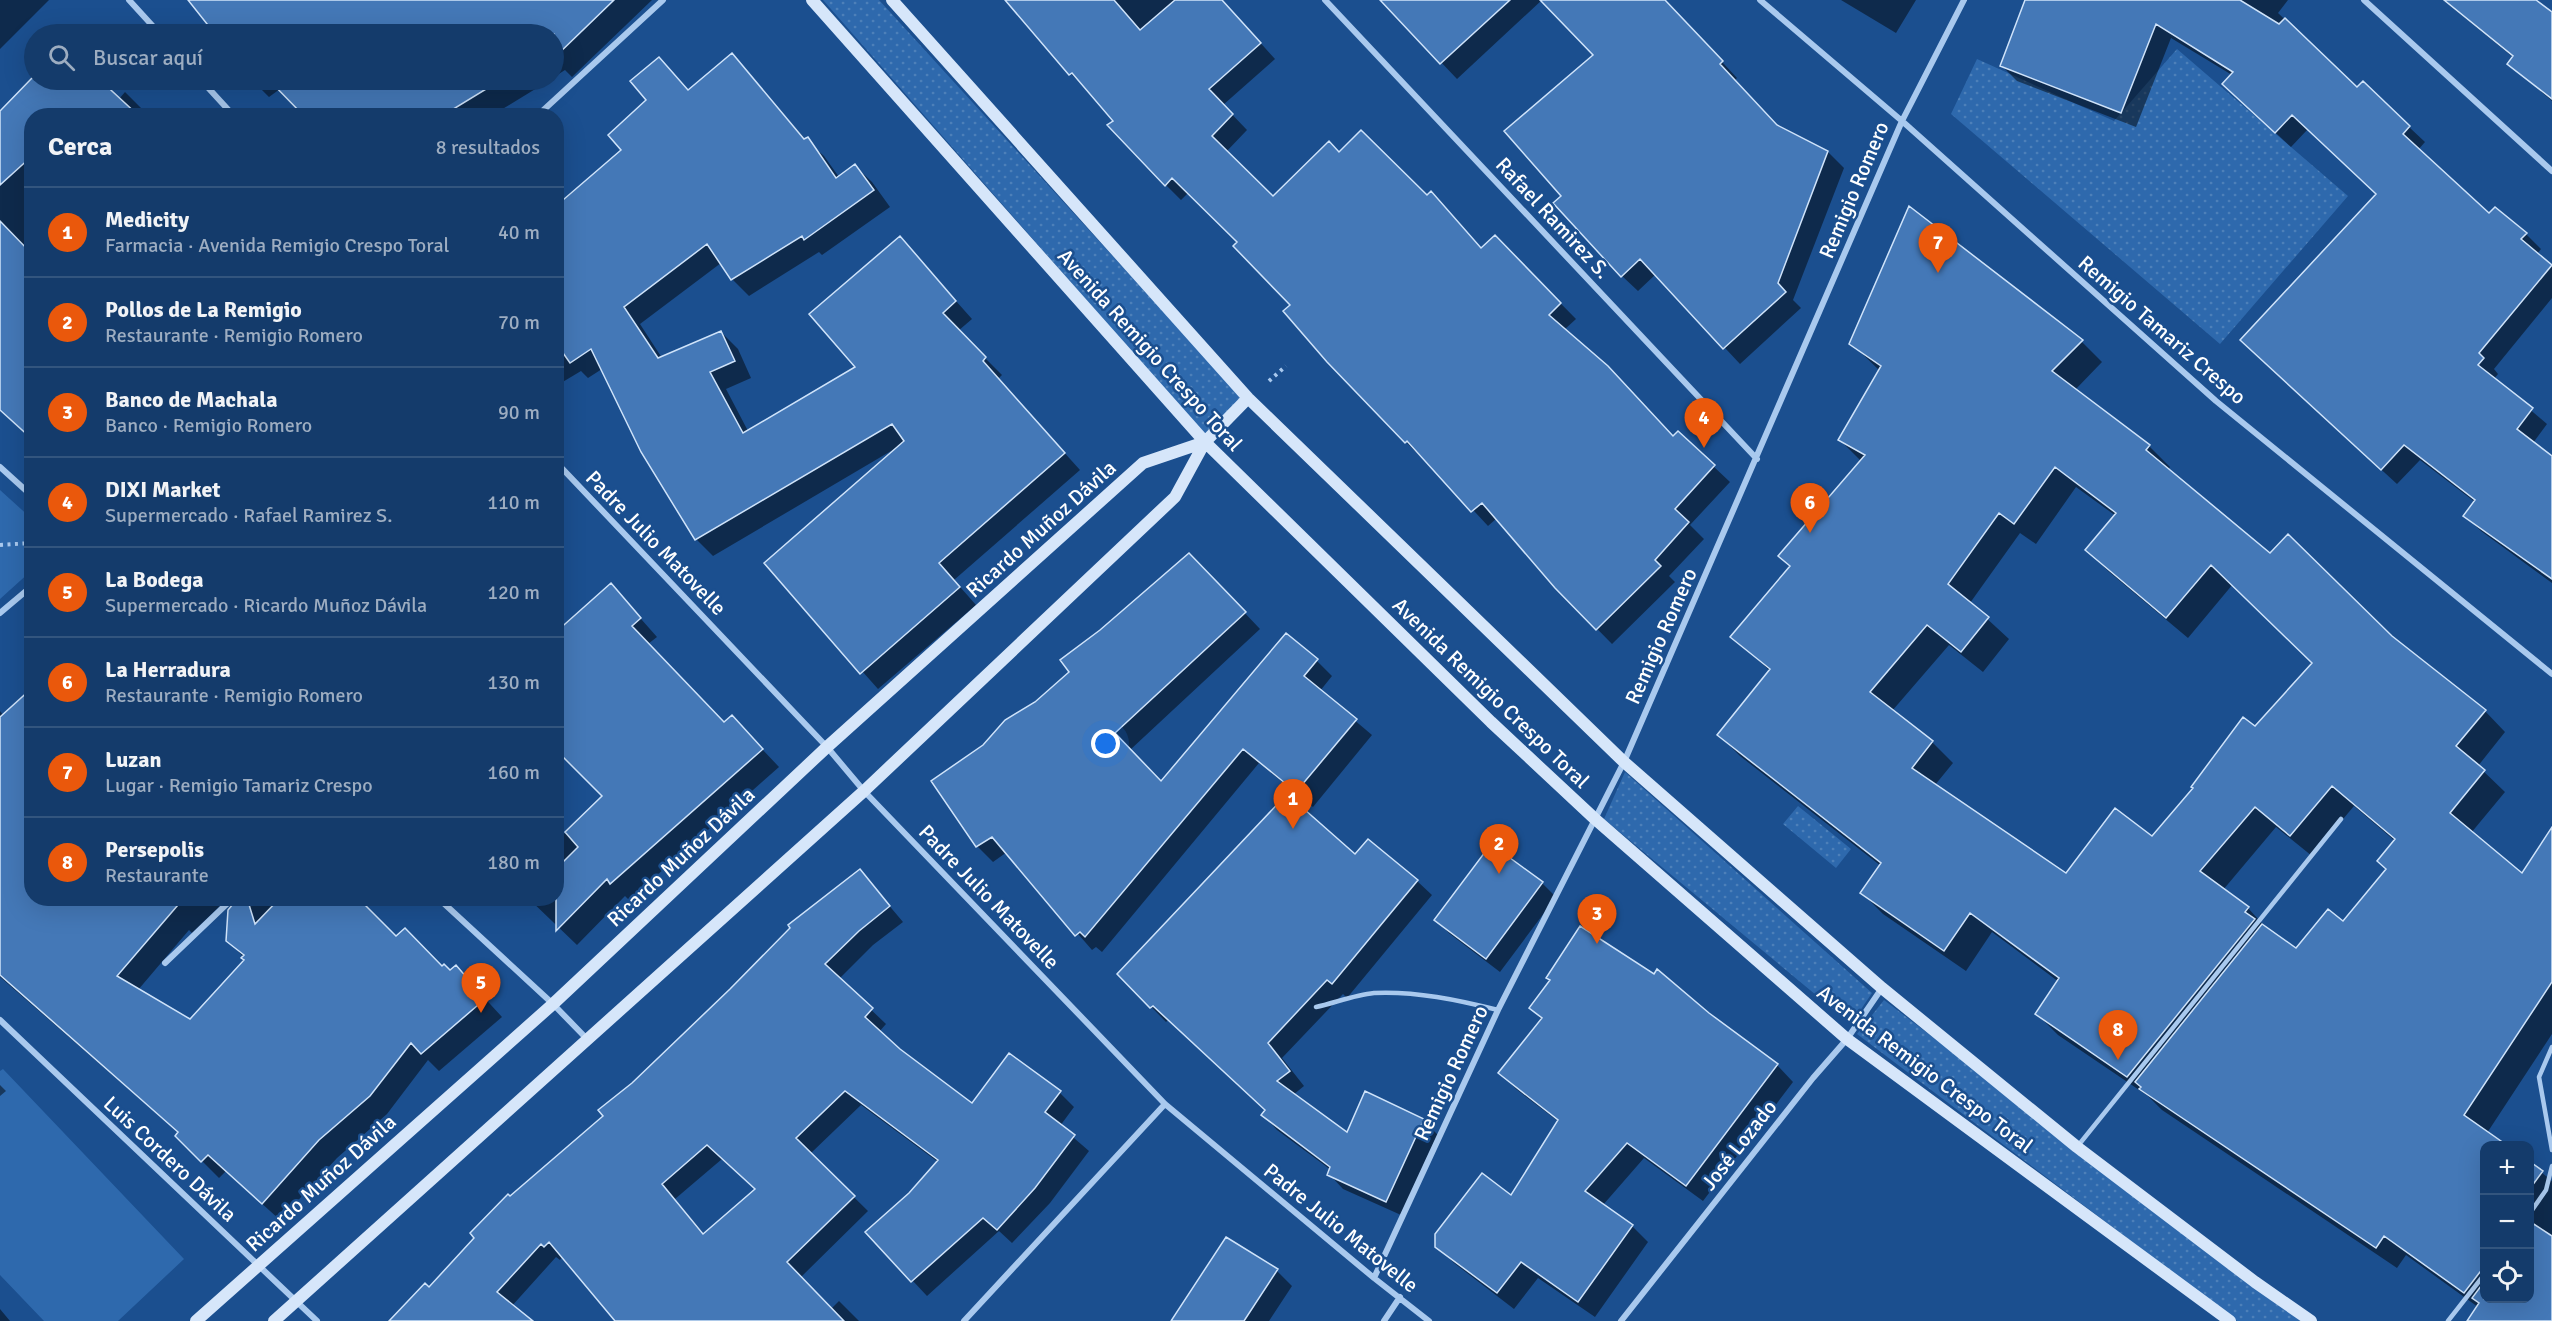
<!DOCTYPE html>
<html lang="es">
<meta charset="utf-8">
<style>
body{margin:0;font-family:Signika,sans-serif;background:#214673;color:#f1f3f6}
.controls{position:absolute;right:18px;bottom:18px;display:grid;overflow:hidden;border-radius:12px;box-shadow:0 6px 24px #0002}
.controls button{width:54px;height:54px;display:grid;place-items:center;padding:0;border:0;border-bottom:2px solid #33557e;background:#143b6b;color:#f1f3f6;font:30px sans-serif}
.you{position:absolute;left:1106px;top:744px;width:21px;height:21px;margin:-15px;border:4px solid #fff;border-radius:50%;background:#1a73e8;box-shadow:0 0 0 9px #1a73e833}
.badge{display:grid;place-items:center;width:39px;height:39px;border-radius:50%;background:#ea580c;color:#fff;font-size:20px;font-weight:700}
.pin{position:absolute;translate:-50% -50px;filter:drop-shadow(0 2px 3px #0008)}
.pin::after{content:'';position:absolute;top:32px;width:21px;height:18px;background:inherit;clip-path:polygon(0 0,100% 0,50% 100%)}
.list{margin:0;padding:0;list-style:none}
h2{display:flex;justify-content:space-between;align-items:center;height:78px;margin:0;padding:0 24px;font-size:26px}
h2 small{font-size:20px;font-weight:400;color:#9dadc1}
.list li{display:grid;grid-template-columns:39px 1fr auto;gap:18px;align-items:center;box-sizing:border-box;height:90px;padding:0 24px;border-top:2px solid #33557e}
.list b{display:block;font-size:22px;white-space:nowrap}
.list p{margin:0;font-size:20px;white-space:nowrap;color:#9dadc1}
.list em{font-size:20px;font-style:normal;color:#9dadc1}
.icon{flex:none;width:33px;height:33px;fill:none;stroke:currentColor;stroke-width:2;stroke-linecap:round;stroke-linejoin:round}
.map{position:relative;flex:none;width:2552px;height:1321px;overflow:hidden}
.search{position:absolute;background:#143b6b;box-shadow:0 6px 24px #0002;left:24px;top:24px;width:540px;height:66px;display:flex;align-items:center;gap:15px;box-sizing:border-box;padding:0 21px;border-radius:33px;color:#9dadc1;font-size:22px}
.panel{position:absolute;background:#143b6b;box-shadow:0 6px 24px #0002;left:24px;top:108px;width:540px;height:798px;border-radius:24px}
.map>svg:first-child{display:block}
.grass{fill:url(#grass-dots)}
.park{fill:#2e69ad}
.shadow{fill:#0007;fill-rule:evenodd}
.building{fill:#4478b7;stroke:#cfe3fa;stroke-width:1.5;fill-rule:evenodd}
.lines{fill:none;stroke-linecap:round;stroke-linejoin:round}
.path{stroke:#a9c9ee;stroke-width:4;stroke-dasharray:3 4.5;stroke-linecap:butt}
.service{stroke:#a9c9ee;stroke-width:4.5}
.minor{stroke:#a9c9ee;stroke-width:6}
.secondary{stroke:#d6e6fa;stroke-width:12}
.labels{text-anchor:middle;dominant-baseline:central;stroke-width:5;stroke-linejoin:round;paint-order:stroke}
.street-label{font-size:21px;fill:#fff;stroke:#1b4f8f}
</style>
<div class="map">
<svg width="2552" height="1321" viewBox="0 0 2552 1321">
<defs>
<pattern id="grass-dots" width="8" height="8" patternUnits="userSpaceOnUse" patternTransform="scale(1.5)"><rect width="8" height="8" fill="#2e69ad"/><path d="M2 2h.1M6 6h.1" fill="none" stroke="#4d80b9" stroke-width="1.8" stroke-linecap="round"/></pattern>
</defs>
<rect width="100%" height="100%" fill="#1b4f8f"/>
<path class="grass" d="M823,0H879L1245,401L1205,435Z
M2177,49L2348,196L2220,344L1951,114L1977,59L2114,121Z
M1625,772L1872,993L1851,1024L1604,819Z
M1798,806L1851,849L1836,868L1783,824Z
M1884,1000L2306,1321H2237L1857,1034Z"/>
<path class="park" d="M0,490L32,519L31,571L0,599Z
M3,1069L184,1259L118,1321H44L0,1275V1071Z"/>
<path class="shadow" d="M0,0H49L0,49Z
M190,0H652L572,77L565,70L554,77V34H217Z
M1007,0H1222L1275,59L1223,105L1247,130L1226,152L1273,198L1340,154L1427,197L1431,193L1482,249L1495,237L1576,319L1564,330L1674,438L1678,433L1730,482L1690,525L1704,539L1669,576L1675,582L1612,644L1556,587L1497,518L1488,526L1423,456L1421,457L1406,442L1239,243L1188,193L1181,200L1166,185L1115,121L1087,89L1071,74Z
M1382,0H1542L1457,79Z
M1542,0H1641L1684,21L1737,78L1734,81L1778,127L1828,152L1844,168L1793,300L1801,308L1740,364L1656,274L1638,291L1622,276L1563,196L1595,55Z
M1841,0H1916L1896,33Z
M2027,0H2288L2278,13L2358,89L2363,83L2409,127L2425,142L2418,150L2489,215L2526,234L2541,249L2537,254L2552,266V298L2494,369L2498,374L2494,379L2547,424L2533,443L2552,458V583L2481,531L2465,516L2475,502L2420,460L2397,484L2257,356L2378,195L2308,129L2291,147L2239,99L2232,75L2171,38L2136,127L2017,81L2001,65Z
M2443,0H2534L2552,14V101L2509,64L2514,58Z
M732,55L806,140L824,156L839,177L855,166L872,182L890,207L822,255L819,252L749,296L732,279L721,263L640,324L662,358L721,332L738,349L751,378L726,389L748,431L857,367L900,238L972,319L958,331L1002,375L998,379L1080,470L954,580L976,605L878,689L766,563L896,448L713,556L696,539L602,369L588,378L581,371L556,386V208L623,150L649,100L659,59L689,91Z
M34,77V80H98L119,99L125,92L149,116H32V439L0,411V113Z
M252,80H550L491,116H306L280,89L269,97Z
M1910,208L2082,342L2102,362L2075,390L2149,446L2170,467L2168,470L2270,555L2391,637L2485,711L2505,732L2478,766L2505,792L2471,833L2522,875L2552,829V1034L2487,1133L2484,1146V1298H2530V1163L2552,1181V1321H2469L2478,1307L2406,1255L2397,1268L2162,1110L2148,1096L2058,1035L2037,1014L2059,982L1992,932L1966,971L1883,914L1862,893L1881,866L1740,756L1719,735L1770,671L1733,637L1791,567L1780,556L1861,461L1840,440L1880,371L1851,343ZM2076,487L2116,516L2087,550L2108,571L2188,638L2233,584L2314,664L2153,838L2066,875L1935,785L1953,763L1932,742L1892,711L1949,645L1983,672L2009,639L1970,603L2020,533L2036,544ZM2354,806L2395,841L2388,869L2343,923L2297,950L2268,930L2248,908L2223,890L2276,827L2312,856Z
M1205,571L1260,629L1130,750L1161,783L1317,661L1332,676L1320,691L1372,735L1313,807L1259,763L1102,952L1096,947L1092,950L1007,852L993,862L977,846L984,746L1036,703Z
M611,585L657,637L648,644L724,724L732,717L779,767L629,900L625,896L577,945L528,898H556V841L605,797Z
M0,711L4,716L32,898H228L192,933L189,930L138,990L190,1021L246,960L228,940L238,902L235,898H356L396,938L442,968L450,972L456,967L502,1017L439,1071L428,1060L387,1114L337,1158L280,1220L226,1171L219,1178L177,1136L179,1133L0,977Z
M1492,846L1542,883L1556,897L1500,972L1450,934L1436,920Z
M1355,857L1417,881L1432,895L1347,998L1343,994L1282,1058L1304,1086L1293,1095L1347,1134L1423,1120L1438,1135L1401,1215L1343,1189L1329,1174L1331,1170L1277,1130L1263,1115L1266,1111L1169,1019L1166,1022L1119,974Z
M860,871L903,922L873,945L839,979L886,1024L879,1032L899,1051L972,1105L1009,1055L1060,1093L1074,1107L1060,1126L1089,1151L1050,1203L1012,1243L999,1231L927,1296L867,1232L910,1194L938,1162L861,1105L810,1154L868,1211L801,1277L831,1309L839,1301L859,1321H617L563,1256L560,1260L556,1257L511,1307L528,1321H405L429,1289L510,1198L605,1116L633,1084ZM722,1159L756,1189L704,1234L675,1199Z
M1531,1008L1708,1014L1777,1065L1793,1082L1703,1201L1644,1158L1603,1205L1632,1226L1648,1242L1595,1317L1538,1278L1514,1309L1454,1263L1437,1246L1512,1197L1559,1122L1516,1089L1500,1072L1542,1020Z
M0,1085L6,1091L0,1096Z
M1277,1271L1292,1286L1269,1321H1180Z
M0,1309L10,1321H0Z"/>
<path class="building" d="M188,0H614L554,58V34H215Z
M1005,0H1114L1140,30L1175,0H1222L1261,43L1209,89L1233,114L1212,136L1273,196L1329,141L1339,152L1361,130L1427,195L1431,191L1481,248L1495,235L1561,303L1549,315L1608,366L1673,436L1678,431L1715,465L1675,509L1689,522L1655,560L1661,566L1596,630L1555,588L1482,503L1471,512L1407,441L1405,443L1327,362L1283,311L1290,305L1233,246L1237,242L1172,178L1165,186L1107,125L1113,121L1072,73L1069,75Z
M1380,0H1510L1440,64Z
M1540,0H1665L1723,61L1720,64L1777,125L1828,151L1778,283L1786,292L1723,349L1640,259L1621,277L1553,203L1561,196L1504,131L1593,55Z
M2025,0H2240L2279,24L2285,18L2357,87L2363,81L2410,126L2403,134L2489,213L2495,207L2527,233L2521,239L2552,265L2479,353L2484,358L2478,365L2533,408L2517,429L2552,456V579L2463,516L2475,500L2404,445L2381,470L2240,340L2376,194L2292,115L2275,133L2222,84L2233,72L2156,24L2121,113L2000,66Z
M2444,0H2536L2552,12V99L2507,64L2513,56Z
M732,53L804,139L808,137L836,178L855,164L874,190L804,240L802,236L731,280L707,244L624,307L658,358L721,331L735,361L710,372L743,433L855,367L809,314L900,236L956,301L943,313L986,357L983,361L1065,453L939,563L960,587L860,674L764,563L904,441L892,424L695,540L641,452L591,349L570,363L556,343V206L621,150L608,135L646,100L630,81L659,57L688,90Z
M32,78L100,80L139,116H32V156L0,185V111Z
M269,80H501L442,116H304Z
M1909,206L2083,340L2052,371L2150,445L2146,450L2270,553L2288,534L2392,636L2486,710L2456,746L2485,770L2450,813L2522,873L2552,827V982L2464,1115L2508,1146H2484V1271L2480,1272L2464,1293L2384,1236L2376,1248L2139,1089L2141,1087L2135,1082L2262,924L2296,948L2328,909L2343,921L2386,869L2377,861L2395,839L2332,786L2290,836L2255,807L2200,871L2249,907L2245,912L2255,919L2127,1077L2035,1014L2059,978L1970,913L1944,951L1860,893L1881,863L1717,735L1770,669L1730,637L1790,566L1778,556L1865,455L1838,440L1881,366L1849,344ZM2055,467L2116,513L2085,550L2166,618L2211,565L2312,663L2255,726L2243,717L2191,787L2193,788L2152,836L2115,808L2066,873L1912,768L1933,741L1870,692L1927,625L1961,652L1989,617L1948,584L1999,513L2014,524Z
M0,221L32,254V439L0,410Z
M1189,553L1246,612L1115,733L1161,781L1286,633L1318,659L1304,676L1357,719L1296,792L1243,749L1085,937L1080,932L1075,936L992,837L976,847L931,781L983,745L1005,720L1035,702L1069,672L1060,660L1100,630Z
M611,583L641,618L632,626L724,722L732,715L763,749L610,884L607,879L556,931V869L578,847L565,832L602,796L556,750V632Z
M32,688V898H184L117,976L190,1019L244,960L241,958L244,955L226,941L228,910L238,898H247L255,924L280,898H358L396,936L405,928L442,966L444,964L450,970L456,965L485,999L421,1054L411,1043L370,1096L319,1140L262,1204L208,1155L201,1162L175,1136L178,1132L0,975V717Z
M1287,794L1355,854L1368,839L1418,880L1332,984L1327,980L1268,1043L1290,1071L1277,1081L1347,1132L1365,1091L1424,1119L1386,1202L1327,1175L1330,1167L1261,1115L1265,1110L1153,1006L1150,1008L1117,974Z
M1491,844L1543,882L1486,959L1434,920Z
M860,869L890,906L859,931L825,964L873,1008L865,1017L900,1049L972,1103L1009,1053L1061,1091L1045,1112L1075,1135L1035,1188L997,1230L983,1218L911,1282L865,1232L909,1193L938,1160L845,1091L796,1138L855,1196L787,1262L844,1321H615L549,1242L544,1247L541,1244L497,1292L533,1321H389L425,1283L429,1287L474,1238L470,1233L508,1194L510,1196L603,1116L598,1110L632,1083L730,989L790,928L788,925ZM707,1145L755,1189L703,1234L662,1184Z
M1580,926L1654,974L1657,969L1709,1013L1778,1064L1686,1186L1627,1143L1585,1191L1633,1225L1578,1302L1521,1262L1497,1293L1435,1247V1234L1482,1173L1511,1195L1558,1120L1498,1073L1542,1018L1529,1008L1550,980L1546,978Z
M2529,1161L2543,1171L2529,1190Z
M2529,1221L2552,1236V1321H2467L2479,1303L2472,1298L2484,1282V1299H2529Z
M1226,1237L1278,1269L1244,1321H1171Z"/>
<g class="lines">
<path class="path" d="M1269,381L1286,366
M0,545L32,543"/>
<path class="service" d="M1316,1007C1334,1003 1355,995 1374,993C1416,991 1458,1000 1498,1010
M2552,1047L2539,1077L2552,1150
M2077,1147L2341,819
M2530,1213L2546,1190L2552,1166
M2448,1321L2484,1275"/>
<path class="minor" d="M129,0L160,34
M1325,0L1757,459
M1760,0L1902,121L2216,401L2552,674
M2364,0L2552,171
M201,80L234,116
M537,116L663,0
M556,462L827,747L864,791L1165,1104L1374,1278L1429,1321
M0,467L32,496
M0,613L32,586
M438,898L553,1004L588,1040
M165,963L233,898
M0,1020L317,1321
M1374,1278L1498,1010L1624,762L1902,121L1964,0
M964,1321L1165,1104
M1384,1321L1400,1297
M1621,1321L1813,1078L1847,1039L1882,988"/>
<path class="secondary" d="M812,0L1205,442L1491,722L1595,819L1847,1039L2230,1321
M892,0L1248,398L1624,762L1882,988L2077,1147L2255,1282L2311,1321
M196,1321L553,1004L827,747L1143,463L1205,442
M274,1321L864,791L1175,497L1205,442L1248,398"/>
</g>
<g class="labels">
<g class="street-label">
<text transform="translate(1854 190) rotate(-67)">Remigio Romero</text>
<text transform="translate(1553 218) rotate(47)">Rafael Ramirez S.</text>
<text transform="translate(2162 330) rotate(41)">Remigio Tamariz Crespo</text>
<text transform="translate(1150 350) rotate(48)">Avenida Remigio Crespo Toral</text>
<text transform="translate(1041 529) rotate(-42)">Ricardo Muñoz Dávila</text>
<text transform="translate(656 543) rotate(46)">Padre Julio Matovelle</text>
<text transform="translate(1661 636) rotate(-66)">Remigio Romero</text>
<text transform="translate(1491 693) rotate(44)">Avenida Remigio Crespo Toral</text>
<text transform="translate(681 857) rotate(-43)">Ricardo Muñoz Dávila</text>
<text transform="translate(989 897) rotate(46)">Padre Julio Matovelle</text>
<text transform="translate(1925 1069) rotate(37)">Avenida Remigio Crespo Toral</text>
<text transform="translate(1451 1073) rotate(-65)">Remigio Romero</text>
<text transform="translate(1739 1145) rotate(-52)">José Lozado</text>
<text transform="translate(170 1159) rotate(43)">Luis Cordero Dávila</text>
<text transform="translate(321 1183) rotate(-42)">Ricardo Muñoz Dávila</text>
<text transform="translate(1341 1228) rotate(39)">Padre Julio Matovelle</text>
</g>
</g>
</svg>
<div class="controls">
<button>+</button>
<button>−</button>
<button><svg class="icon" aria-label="locate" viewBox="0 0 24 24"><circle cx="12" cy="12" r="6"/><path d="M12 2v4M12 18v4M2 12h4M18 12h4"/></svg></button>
</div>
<div class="you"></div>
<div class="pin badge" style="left:1293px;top:829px">1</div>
<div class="pin badge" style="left:1499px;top:874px">2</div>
<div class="pin badge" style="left:1597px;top:944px">3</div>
<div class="pin badge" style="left:1704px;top:448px">4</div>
<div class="pin badge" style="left:481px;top:1013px">5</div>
<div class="pin badge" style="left:1810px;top:533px">6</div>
<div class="pin badge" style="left:1938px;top:273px">7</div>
<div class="pin badge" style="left:2118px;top:1060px">8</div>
<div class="search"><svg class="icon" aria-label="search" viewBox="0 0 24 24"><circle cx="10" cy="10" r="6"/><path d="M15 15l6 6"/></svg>Buscar aquí</div>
<section class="panel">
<h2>Cerca<small>8 resultados</small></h2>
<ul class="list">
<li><span class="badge">1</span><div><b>Medicity</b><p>Farmacia · Avenida Remigio Crespo Toral</p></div><em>40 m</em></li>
<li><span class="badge">2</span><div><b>Pollos de La Remigio</b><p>Restaurante · Remigio Romero</p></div><em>70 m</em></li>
<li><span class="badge">3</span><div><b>Banco de Machala</b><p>Banco · Remigio Romero</p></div><em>90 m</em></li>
<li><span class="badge">4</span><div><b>DIXI Market</b><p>Supermercado · Rafael Ramirez S.</p></div><em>110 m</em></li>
<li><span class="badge">5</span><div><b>La Bodega</b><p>Supermercado · Ricardo Muñoz Dávila</p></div><em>120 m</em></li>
<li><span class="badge">6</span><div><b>La Herradura</b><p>Restaurante · Remigio Romero</p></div><em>130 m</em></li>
<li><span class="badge">7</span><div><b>Luzan</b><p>Lugar · Remigio Tamariz Crespo</p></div><em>160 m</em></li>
<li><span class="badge">8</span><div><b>Persepolis</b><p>Restaurante</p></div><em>180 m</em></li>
</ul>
</section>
</div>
